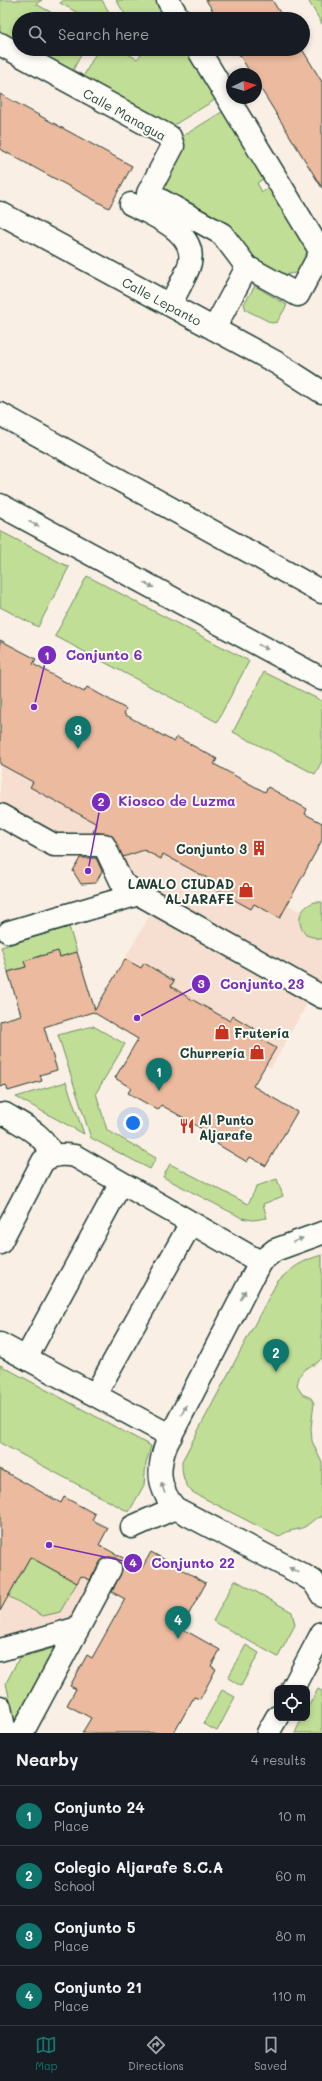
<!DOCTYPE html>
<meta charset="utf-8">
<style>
body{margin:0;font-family:Mali,sans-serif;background:#20242c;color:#f1f3f6}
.controls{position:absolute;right:12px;bottom:12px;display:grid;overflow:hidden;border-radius:8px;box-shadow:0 2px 6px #0003}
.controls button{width:36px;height:36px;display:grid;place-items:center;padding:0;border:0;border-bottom:1px solid #363941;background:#171b24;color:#f1f3f6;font:20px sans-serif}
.compass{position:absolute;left:226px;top:68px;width:36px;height:36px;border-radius:50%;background:#171b24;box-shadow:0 2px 6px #0003;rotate:86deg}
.you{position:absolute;left:133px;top:1123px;width:14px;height:14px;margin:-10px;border:3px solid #fff;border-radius:50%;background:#1a73e8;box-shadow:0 0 0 6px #1a73e833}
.badge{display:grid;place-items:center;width:26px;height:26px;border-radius:50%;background:#0f766e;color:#fff;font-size:13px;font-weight:700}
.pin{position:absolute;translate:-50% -33px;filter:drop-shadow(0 1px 2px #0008)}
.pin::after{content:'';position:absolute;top:21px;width:14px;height:12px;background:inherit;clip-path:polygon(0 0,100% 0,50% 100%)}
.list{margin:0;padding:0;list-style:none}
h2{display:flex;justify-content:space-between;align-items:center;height:52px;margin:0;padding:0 16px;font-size:17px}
h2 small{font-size:13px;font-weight:400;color:#9ea1a6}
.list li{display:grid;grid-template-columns:26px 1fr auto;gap:12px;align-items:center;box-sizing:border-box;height:60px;padding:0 16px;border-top:1px solid #363941}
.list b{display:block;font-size:15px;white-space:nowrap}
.list p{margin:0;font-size:13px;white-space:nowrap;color:#9ea1a6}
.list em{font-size:13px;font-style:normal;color:#9ea1a6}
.icon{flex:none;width:22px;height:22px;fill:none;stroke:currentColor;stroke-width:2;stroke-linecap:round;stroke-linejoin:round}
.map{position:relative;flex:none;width:322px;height:1733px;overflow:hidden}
.search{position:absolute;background:#171b24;box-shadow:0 2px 6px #0003;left:12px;right:12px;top:12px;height:44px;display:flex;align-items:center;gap:10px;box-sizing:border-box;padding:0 14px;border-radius:22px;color:#9ea1a6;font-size:15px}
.sheet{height:292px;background:#171b24}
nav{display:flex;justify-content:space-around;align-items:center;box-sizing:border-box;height:56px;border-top:1px solid #363941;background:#171b24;font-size:11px;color:#9ea1a6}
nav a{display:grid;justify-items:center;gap:2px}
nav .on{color:#0f766e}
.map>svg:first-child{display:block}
.built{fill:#f6dfd0}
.green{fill:#c1de96;stroke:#708e65}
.building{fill:#ecba9e;stroke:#1f3d34}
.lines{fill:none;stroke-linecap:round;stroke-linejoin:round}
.minor-casing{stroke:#1f3d34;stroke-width:25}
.minor{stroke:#fdfcf7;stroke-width:22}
.oneway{fill:#8e9c96}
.labels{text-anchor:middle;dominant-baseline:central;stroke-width:4;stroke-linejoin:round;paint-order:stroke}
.street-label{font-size:13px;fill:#1f3d34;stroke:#fdfcf7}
.poi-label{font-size:13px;font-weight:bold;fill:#1f3d34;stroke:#fdfcf7;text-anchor:end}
.leader{fill:none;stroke:#7b2cbf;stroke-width:1.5}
.callout-dot{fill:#7b2cbf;stroke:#fdfcf7;stroke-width:1.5}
.mark-label{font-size:12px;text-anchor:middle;font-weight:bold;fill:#fff}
.callout-label{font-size:14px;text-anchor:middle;font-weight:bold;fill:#7b2cbf;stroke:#fdfcf7;stroke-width:4;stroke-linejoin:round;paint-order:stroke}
</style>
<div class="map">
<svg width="322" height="1733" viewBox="0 0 322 1733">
<rect width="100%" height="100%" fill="#faefe5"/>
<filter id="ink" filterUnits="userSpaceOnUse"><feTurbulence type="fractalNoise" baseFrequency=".025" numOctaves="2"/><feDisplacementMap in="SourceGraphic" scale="8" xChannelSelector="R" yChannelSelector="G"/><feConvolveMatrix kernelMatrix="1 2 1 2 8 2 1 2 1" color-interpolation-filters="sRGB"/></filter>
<g filter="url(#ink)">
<path class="built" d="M0,744L317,921L322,919V997L313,993L271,1068L112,981L156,904L139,894L104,845H54L0,815Z
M0,1509L110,1569L78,1628L17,1645L0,1636Z"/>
<path class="green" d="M0,0H42L36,4L63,19H19V47L0,37Z
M64,0H102L113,19H89L60,3Z
M116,0H158L170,19H128Z
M308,0H322V24Z
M22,49H84L70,76Z
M98,49H119L137,59L146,49H188L218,98L169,128L82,79Z
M225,110L266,177L257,183L262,192L273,186L310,253L301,272L283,275L251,259L220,218L218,224L155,191L180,138Z
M255,286L287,305L277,322L272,323L246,310L244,304Z
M0,531L69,567L38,627L0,607Z
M87,576L249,661L217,722L55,636Z
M264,672L322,701V761L315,774L233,732Z
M315,902H322V939H320L306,935C295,922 299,907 315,902Z
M69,927L77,952L60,957L40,955L26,967L8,972L1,947Z
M93,1026L125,1044L96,1093L107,1130L156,1158L150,1169L91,1138L58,1035Z
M66,1082L84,1134L16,1097Z
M170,1164L248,1204L257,1186L277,1179L283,1196L263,1204L267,1218L253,1220L242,1218L163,1177Z
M322,1255V1358C311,1371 301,1362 297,1386L302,1394L311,1398L314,1403L311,1428L312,1441L322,1463V1517C314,1518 312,1522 306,1526C296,1532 289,1528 279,1537L192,1492C183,1483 182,1474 182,1461L277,1282C291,1268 303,1260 322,1255Z
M0,1365L151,1446L146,1463L144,1485L129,1512L0,1443Z
M30,1557L77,1583L60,1612L43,1616L8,1596Z
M235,1580L292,1612L295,1625L278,1657L213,1621Z
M246,1645L259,1653L241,1686L228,1678Z
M57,1647L15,1725L6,1683L19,1658Z
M318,1689L322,1691V1733H295L302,1718H307V1709Z
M222,1690L235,1697L217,1731L203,1724Z"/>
<path class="building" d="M206,0H272L284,19H218Z
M236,49H302L322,82V188L256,81V74H251Z
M0,94L132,166L109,208L0,149Z
M0,640L36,659L33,664L58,678L84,692L87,687L126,709L124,714L174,742L177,737L217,759L214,764L239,778L265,792L268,787L307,809L305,814L322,823V840L280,918L254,904L251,909L211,887L214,882L163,854L161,859L144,850L123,857L111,835L93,832L97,824L30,787L33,782L0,764Z
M80,858H96L102,871L96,883L81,884L73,871Z
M58,951L60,957L77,952L95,1010L125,959L141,968L144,963L174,981L171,986L186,996L230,1021L233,1016L263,1034L260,1039L276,1048L253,1086L297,1112L266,1166L250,1157L247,1162L217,1144L220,1140L184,1118L161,1105L158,1110L128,1093L131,1088L115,1078L138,1039L93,1012L44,1027L57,1070L40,1075L42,1081L8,1091L6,1085L0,1087V1021L21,1015L8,972L26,967L24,961Z
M0,1469L61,1503L64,1497L95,1514L92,1520L108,1528L99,1545L142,1568L151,1552L206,1583L181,1628L220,1650L211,1666L216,1669L200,1699L194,1697L174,1733H82L91,1718L67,1705L76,1689L70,1686L87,1655L92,1658L125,1599L112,1592L122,1569L121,1563L116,1558L109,1557L103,1559L90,1580L81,1576L77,1583L30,1557L0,1611Z"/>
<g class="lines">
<defs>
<path id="minor" d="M168,0L179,19
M0,44L170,137L173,146L148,193L222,234L247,267L298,295L321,252L198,49
M131,204C155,216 202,234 188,269C183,281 176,293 170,305
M0,213L277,363L322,392
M214,329L247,267
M0,414L322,592
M0,505L322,679
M0,815L54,845H104L122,883L139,894
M9,932L139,894L322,997
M0,1115L5,1114C24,1126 44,1134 52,1155
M322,1233L275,1250L260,1262L166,1445C157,1469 158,1489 175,1508L303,1575L313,1581L322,1595
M0,1243L43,1161C54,1154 62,1154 75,1156L260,1262
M0,1344L171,1436
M26,1358L121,1183
M95,1395L191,1223
M132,1527L175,1508
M0,1650L78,1628
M293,1688L322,1633
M0,1707L5,1733
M22,1733L110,1569
M268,1733L277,1717"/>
</defs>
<use href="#minor" class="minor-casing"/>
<use href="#minor" class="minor"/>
</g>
<defs><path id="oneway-solid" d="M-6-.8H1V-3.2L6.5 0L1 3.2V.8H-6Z"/></defs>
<g class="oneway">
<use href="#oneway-solid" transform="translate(34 524) rotate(28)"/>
<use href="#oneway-solid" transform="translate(149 585) rotate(28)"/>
<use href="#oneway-solid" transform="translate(263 647) rotate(28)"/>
<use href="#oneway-solid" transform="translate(298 1240) rotate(-22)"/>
<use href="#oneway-solid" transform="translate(243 1295) rotate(-63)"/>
<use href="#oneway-solid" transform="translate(184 1410) rotate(-63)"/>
<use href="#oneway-solid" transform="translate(163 1488) rotate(-108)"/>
<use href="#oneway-solid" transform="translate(294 1570) rotate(-153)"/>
</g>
</g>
<defs>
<symbol id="building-bare" viewBox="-9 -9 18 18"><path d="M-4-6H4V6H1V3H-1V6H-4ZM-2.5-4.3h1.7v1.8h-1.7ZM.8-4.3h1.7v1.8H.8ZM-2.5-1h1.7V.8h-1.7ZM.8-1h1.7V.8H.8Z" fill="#c8321e" stroke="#fdfcf7" stroke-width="2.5" paint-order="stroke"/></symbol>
<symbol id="shop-bare" viewBox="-9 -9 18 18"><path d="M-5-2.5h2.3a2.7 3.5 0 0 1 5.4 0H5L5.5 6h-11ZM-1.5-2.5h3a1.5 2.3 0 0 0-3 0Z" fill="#c8321e" stroke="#fdfcf7" stroke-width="2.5" paint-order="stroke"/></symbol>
<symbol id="restaurant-bare" viewBox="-9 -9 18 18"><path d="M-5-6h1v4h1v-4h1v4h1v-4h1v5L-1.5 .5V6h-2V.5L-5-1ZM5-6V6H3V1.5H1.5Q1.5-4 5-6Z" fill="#c8321e" stroke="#fdfcf7" stroke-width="2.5" paint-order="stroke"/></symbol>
</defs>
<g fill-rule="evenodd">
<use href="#building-bare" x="248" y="837" width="22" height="22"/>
<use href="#shop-bare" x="235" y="879" width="22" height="22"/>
<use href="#shop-bare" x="211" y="1021" width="22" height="22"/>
<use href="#shop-bare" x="246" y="1041" width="22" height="22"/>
<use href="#restaurant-bare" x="176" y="1115" width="22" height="22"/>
</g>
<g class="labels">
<g class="street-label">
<text transform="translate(125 114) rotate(29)">Calle Managua</text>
<text transform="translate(162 301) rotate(28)">Calle Lepanto</text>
</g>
<g class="poi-label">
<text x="247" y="848">Conjunto 3</text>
<text x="234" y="883">LAVALO CIUDAD<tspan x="234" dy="15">ALJARAFE</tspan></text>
<text x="234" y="1032" text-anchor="start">Frutería</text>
<text x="245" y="1052">Churrería</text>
<text x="199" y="1119" text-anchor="start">Al Punto<tspan x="199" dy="15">Aljarafe</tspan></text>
</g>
</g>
<path class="leader" d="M34 707L47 655M88 871L101 802M137 1018L201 984M49 1545L133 1563"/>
<g class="callout-dot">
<circle cx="34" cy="707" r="4"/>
<circle cx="88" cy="871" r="4"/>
<circle cx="137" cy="1018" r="4"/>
<circle cx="49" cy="1545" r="4"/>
<circle cx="47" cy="655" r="10"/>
<circle cx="101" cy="802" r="10"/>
<circle cx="201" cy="984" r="10"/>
<circle cx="133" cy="1563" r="10"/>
</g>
<g class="mark-label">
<text x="47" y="660">1</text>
<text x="101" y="806">2</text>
<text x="201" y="988">3</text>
<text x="133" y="1567">4</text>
</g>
<g class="callout-label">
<text x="104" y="660">Conjunto 6</text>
<text x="177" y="806">Kiosco de Luzma</text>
<text x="262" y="989">Conjunto 23</text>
<text x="193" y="1568">Conjunto 22</text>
</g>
</svg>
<div class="controls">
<button><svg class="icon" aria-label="locate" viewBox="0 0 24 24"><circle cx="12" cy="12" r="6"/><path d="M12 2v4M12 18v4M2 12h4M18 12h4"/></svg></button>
</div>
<svg class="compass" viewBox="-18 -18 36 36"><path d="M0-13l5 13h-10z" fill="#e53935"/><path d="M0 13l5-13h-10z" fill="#9ea1a6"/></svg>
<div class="you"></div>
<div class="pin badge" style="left:159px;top:1091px">1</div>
<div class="pin badge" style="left:276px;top:1372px">2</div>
<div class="pin badge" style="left:78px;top:749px">3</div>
<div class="pin badge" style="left:178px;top:1639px">4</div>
<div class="search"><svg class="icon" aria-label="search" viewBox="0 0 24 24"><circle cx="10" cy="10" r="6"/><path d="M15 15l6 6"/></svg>Search here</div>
</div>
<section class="sheet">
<h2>Nearby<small>4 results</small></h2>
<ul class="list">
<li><span class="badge">1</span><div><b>Conjunto 24</b><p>Place</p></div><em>10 m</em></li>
<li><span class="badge">2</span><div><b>Colegio Aljarafe S.C.A</b><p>School</p></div><em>60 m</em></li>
<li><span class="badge">3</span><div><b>Conjunto 5</b><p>Place</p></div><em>80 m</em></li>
<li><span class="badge">4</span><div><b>Conjunto 21</b><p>Place</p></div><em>110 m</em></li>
</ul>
</section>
<nav>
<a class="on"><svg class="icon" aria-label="map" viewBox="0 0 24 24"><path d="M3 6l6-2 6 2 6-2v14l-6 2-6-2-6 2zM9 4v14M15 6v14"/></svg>Map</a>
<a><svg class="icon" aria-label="directions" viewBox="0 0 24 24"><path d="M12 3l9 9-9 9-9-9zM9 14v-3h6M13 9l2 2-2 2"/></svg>Directions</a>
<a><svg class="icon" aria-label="saved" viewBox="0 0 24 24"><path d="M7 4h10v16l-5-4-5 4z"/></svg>Saved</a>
</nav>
